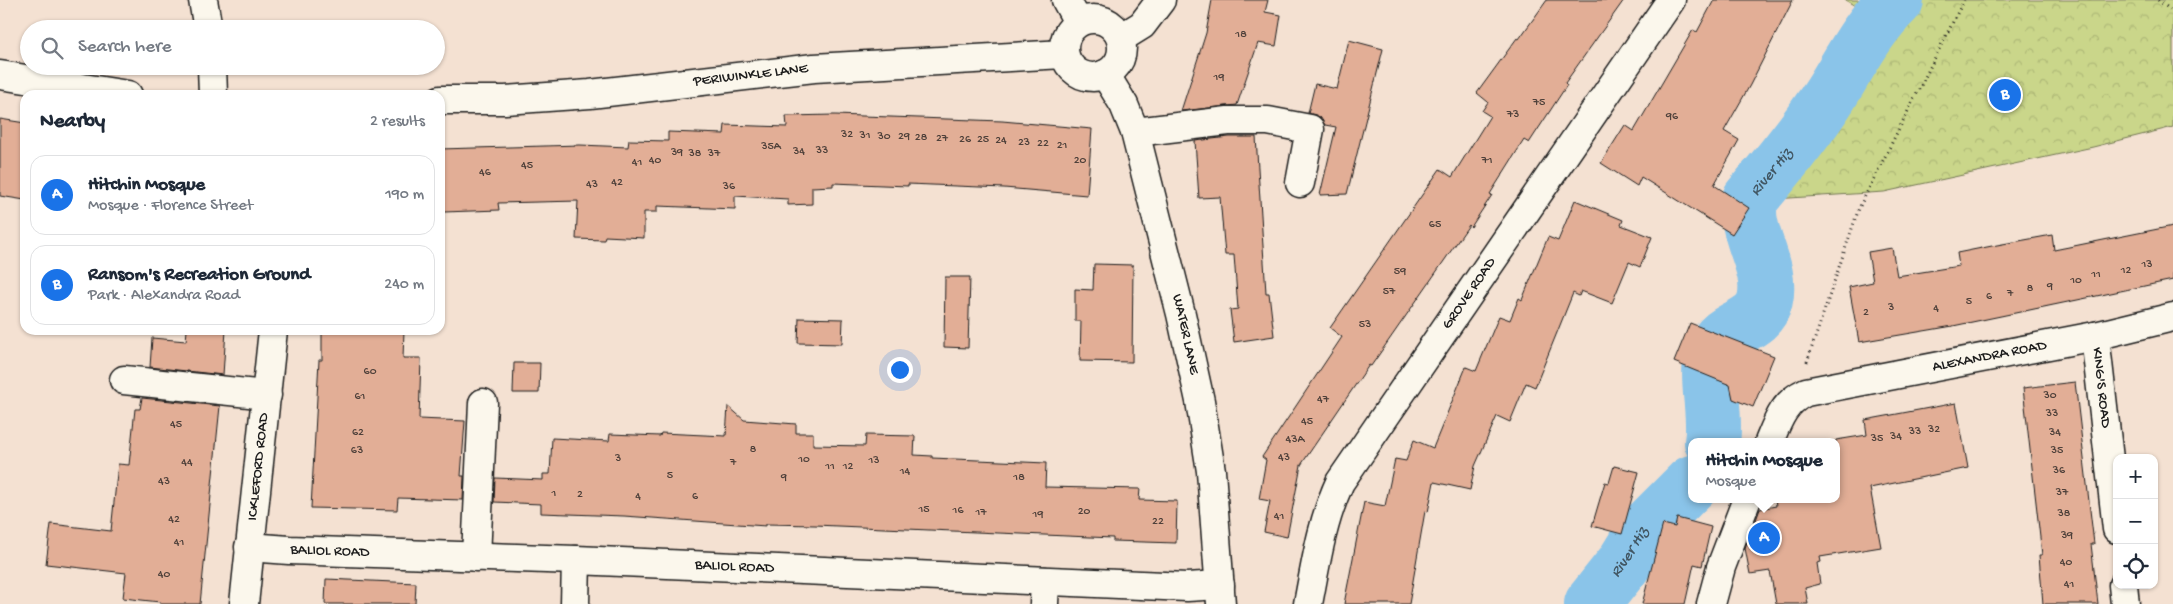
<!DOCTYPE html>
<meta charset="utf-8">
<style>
body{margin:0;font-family:"Gochi Hand",sans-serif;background:#f2f2f3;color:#1f2937}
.controls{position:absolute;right:15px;bottom:15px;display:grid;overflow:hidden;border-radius:10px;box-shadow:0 1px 4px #0004}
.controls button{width:45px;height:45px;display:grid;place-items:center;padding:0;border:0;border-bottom:1px solid #e0e1e3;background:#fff;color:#1f2937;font:25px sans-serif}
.you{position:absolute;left:899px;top:369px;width:18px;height:18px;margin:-12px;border:4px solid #fff;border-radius:50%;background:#1a73e8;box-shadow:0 0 0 8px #1a73e833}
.badge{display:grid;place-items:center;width:32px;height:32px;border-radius:50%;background:#1a73e8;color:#fff;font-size:16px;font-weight:700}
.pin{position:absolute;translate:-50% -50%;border:2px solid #fff;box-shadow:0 1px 5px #0006}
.popup{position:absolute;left:1688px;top:438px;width:152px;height:65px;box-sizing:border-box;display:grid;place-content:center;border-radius:10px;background:#fff;filter:drop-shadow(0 1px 4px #0005);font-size:16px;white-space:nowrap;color:#747a83}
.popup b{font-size:19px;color:#1f2937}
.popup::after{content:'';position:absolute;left:50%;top:100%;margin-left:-10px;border:10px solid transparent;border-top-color:#fff}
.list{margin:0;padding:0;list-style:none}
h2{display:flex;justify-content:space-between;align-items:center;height:65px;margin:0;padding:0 20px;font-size:21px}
h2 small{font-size:16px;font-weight:400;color:#747a83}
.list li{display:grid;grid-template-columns:32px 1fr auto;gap:15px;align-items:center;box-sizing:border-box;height:80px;margin:0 10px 10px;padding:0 10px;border:1px solid #e0e1e3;border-radius:15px}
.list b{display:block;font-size:19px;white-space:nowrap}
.list p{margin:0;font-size:16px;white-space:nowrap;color:#747a83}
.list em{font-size:16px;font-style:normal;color:#747a83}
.icon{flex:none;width:28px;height:28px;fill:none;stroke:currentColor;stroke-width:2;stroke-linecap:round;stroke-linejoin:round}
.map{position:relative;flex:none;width:2173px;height:604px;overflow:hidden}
.search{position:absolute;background:#fff;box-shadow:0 1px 4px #0004;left:20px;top:20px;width:425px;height:55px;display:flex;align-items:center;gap:12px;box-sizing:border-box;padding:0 18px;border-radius:28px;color:#747a83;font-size:19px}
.panel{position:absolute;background:#fff;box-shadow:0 1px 4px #0004;left:20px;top:90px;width:425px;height:245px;border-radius:15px}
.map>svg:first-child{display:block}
.forest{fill:url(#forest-crowns);stroke:#737953}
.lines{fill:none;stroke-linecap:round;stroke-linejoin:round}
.river{stroke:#8ac4e9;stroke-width:56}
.building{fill:#e2ae96;stroke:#1c1c1c}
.minor-casing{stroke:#1c1c1c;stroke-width:31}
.path{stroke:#1c1c1c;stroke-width:3;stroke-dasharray:1 4;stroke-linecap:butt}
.minor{stroke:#fbf7ec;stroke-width:28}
.labels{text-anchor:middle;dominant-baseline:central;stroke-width:4.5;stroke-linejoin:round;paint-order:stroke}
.number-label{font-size:12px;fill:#4e403a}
.street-label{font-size:15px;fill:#1c1c1c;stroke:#fbf7ec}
.water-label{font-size:16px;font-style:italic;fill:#425764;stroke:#fbf7ec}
</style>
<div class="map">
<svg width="2173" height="604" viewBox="0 0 2173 604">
<defs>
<pattern id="forest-crowns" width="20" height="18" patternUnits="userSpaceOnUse" patternTransform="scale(1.25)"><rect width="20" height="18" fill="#cad68a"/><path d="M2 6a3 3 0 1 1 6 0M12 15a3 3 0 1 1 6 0" fill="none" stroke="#adb776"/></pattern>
</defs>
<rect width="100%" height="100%" fill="#f4e1d2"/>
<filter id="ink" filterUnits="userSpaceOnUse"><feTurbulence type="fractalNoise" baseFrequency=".02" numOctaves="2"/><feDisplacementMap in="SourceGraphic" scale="10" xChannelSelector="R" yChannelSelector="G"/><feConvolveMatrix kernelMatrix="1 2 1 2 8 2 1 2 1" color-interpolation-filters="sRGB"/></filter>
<g filter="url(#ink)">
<path class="forest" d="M1845,0H2173V127L2093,147L1884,192L1758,200L1827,110L1883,22Z"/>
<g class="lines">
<g class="river">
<path id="s1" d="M1712,442C1717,413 1704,376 1714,350C1724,324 1758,329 1765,300C1773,265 1743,235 1750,199C1778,166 1807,131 1831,93C1851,61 1868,27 1896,0"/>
<path id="s2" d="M1592,604L1623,565L1644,531L1692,483"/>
</g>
</g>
<path class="building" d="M1212,0H1268L1265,12L1281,15L1276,46L1258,43L1237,105L1181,111L1206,33Z
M1547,0H1624L1565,83L1567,85L1529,143L1524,140L1490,194L1492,195L1471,227L1469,225L1371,366L1369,365L1301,465L1287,537L1264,532L1270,501L1259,499L1266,460L1262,457L1342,337L1330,328L1440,169L1452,177L1490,116L1482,111L1488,102L1477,93L1517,38L1519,39Z
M1714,0H1793L1750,85L1724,131L1739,140L1714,185L1749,208L1732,234L1641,177L1637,186L1601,163L1625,125L1634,131L1693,30L1697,32Z
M1349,40L1383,49L1347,194L1320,195L1336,127L1325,125L1320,117L1308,113L1315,84L1337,89Z
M835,115L1002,121L1092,129L1087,195L1004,188L908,184V186L833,183V186L812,187V204L788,205V199L735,196V209L657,206V212H644V238L605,236L604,240L576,239L578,201L498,203L499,210L444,212V204H440V149L580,145L628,147L629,140L668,141V132L724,134L725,125L787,127L786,116Z
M0,119L25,123V200L0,196Z
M1229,137H1256L1266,293H1269L1274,336L1234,342L1230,310L1238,309L1234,255H1225L1220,197L1199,198L1195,141Z
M1575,200L1623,220L1621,225L1652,237L1640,267L1629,262L1612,303L1581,291L1579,296L1573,293L1535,387L1526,383L1510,422L1497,416L1475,466L1470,490L1434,482L1428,512L1425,511L1409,604H1344L1364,502L1385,506L1395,459L1406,461L1414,440L1433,448L1466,367L1476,371L1499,316L1510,320L1519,298L1522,300L1548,237L1558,241Z
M2173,226V280L1953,326L1859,342L1849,287L1873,282L1868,252L1892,248L1897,276L1959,266L1957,253L1997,245L2052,235L2054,250Z
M1094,264L1133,265L1132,362L1080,361L1081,321H1075V289L1093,290Z
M945,277H970L968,348L944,347Z
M799,318L843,319L842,344L798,343Z
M1690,323L1774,356L1753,407L1733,399L1730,385L1674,362Z
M187,330H226L223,375L150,367L152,338L186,341Z
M322,330H404L403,358H421L419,419L465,421L461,476H464L463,500L398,498L397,510L311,508L319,360H322Z
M514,363H540L539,393H513Z
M2075,382L2094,544H2091L2098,604H2043L2039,555H2042L2023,388Z
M142,398L220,406L200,604H160V602L123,598L126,573L46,564L51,524L111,531L118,464L129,465L135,409H140Z
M1956,403L1968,468L1870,488L1881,547L1820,557L1821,562L1817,563L1820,584L1805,588L1808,604H1776L1770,571L1750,574L1745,548L1749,536L1759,539L1756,520L1760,509L1776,506L1775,499H1836V440L1867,435L1865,420Z
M728,406L744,420L796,424V433H813V445L865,446L866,435L915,436L914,455L932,456V458L1046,463L1045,487L1140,489L1139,500L1177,501L1176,543L1113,541V538L815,525L766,524V526L624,516L541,513V504L494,502L495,478L543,480V474H550L552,438L609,441L610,434L660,436L661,433L726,436Z
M1614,466L1639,472L1622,534L1592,526L1605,482L1609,483Z
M1677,518L1711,527L1702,566L1694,564L1685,604H1642L1663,524L1675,527Z
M326,579L416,583L415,604H325Z"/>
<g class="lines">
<defs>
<g id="minor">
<path d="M203,0L208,29"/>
<path d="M1066,0L1078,22"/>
<circle cx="1093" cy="48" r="29"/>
<path d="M1121,38L1142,25L1161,0"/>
<path d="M212,66L213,95"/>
<path id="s3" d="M1105,74L1124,105L1135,132L1181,314L1200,401L1211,471L1221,604"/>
<path d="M0,75L128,95"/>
<path id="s4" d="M440,100H505L590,94L814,68L1064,54"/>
<path d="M1135,132L1228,121H1268L1310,129L1300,183"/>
<path id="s5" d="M2095,336L2117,529"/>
<path d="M124,380L267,395"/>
<path id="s6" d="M1769,442C1778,420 1784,402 1806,392L2095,336L2173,317"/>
<path id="s7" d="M249,547L289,550L576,560L1187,587L1220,585"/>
<path d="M476,557L483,403"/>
<path d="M2123,585L2125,604"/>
<path id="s8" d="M244,604L273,330"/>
<path d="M575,604L576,560"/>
<path d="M1044,604L1045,581"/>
<path id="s9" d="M1308,604C1316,562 1322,521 1340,482L1671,0"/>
<path d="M1711,604L1721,567L1747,499"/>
</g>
</defs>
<use href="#minor" class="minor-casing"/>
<path class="path" d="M2158,0L2173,12
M1807,362L1859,208L1964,0"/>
<use href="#minor" class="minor"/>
</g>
</g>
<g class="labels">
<g class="number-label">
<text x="1241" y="35">18</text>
<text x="1219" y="78">19</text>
<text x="1539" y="103">75</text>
<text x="1513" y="115">73</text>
<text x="1672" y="117">96</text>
<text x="847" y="135">32</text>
<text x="865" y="136">31</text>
<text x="884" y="137">30</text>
<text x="904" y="137">29</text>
<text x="921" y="138">28</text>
<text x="942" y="139">27</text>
<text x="965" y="140">26</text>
<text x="983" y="140">25</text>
<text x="1001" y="141">24</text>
<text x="1024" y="143">23</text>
<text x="1043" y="144">22</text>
<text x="1062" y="146">21</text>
<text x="771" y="147">35A</text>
<text x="822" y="151">33</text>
<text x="799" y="152">34</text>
<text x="677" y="153">39</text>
<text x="695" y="154">38</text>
<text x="714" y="154">37</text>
<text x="655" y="161">40</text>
<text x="1080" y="161">20</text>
<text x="1487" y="161">71</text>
<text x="637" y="163">41</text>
<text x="527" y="166">45</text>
<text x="485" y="173">46</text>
<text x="617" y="183">42</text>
<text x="592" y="185">43</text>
<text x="729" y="187">36</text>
<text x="1435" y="225">65</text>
<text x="2147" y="265">13</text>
<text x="2126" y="271">12</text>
<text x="1400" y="272">59</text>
<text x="2096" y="275">11</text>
<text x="2076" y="281">10</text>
<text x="2050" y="287">9</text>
<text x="2030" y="289">8</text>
<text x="1389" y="292">57</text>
<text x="2010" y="294">7</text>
<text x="1989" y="297">6</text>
<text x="1969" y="302">5</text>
<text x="1891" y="308">3</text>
<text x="1936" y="309">4</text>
<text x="1866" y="313">2</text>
<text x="1365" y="325">53</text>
<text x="370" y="372">60</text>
<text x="2050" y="396">30</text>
<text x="360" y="397">61</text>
<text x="1323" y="400">47</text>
<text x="2052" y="414">33</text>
<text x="1307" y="422">45</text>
<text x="176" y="425">45</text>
<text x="1934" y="430">32</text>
<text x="1915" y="432">33</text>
<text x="358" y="433">62</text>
<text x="2055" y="433">34</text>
<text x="1896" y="437">34</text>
<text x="1877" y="439">35</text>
<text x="1295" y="440">43A</text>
<text x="753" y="450">8</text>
<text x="357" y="451">63</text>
<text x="2057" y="451">35</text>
<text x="1284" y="458">43</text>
<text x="618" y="459">3</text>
<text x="804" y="460">10</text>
<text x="874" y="461">13</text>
<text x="187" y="463">44</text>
<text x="733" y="463">7</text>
<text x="830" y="467">11</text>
<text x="848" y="467">12</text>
<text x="2059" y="471">36</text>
<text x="905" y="472">14</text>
<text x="670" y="476">5</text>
<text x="784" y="478">9</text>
<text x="1019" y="478">18</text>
<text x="164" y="482">43</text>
<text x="2062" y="493">37</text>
<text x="554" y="494">1</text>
<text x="580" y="495">2</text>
<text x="638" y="497">4</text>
<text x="695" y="497">6</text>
<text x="924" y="510">15</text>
<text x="958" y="511">16</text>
<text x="1084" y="512">20</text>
<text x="981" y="513">17</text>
<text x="2064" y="514">38</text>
<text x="1038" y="515">19</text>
<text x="1279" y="517">41</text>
<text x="174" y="520">42</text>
<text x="1158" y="522">22</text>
<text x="2067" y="536">39</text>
<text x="179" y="543">41</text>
<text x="2066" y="563">40</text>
<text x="164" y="575">40</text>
<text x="2069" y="585">41</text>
</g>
<g class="street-label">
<text stroke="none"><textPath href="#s4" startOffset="312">PERIWINKLE LANE</textPath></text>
<text stroke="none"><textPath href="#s9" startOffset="355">GROVE ROAD</textPath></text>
<text stroke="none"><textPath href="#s3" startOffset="274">WATER LANE</textPath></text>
<text stroke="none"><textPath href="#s6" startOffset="251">ALEXANDRA ROAD</textPath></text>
<text stroke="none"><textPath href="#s5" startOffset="52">KING'S ROAD</textPath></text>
<text stroke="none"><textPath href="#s8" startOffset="138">ICKLEFORD ROAD</textPath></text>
<text stroke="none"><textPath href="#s7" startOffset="81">BALIOL ROAD</textPath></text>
<text stroke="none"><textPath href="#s7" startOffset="486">BALIOL ROAD</textPath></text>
</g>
<g class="water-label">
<text stroke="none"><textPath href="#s1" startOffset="304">River Hiz</textPath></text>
<text stroke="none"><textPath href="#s2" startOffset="64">River Hiz</textPath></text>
</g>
</g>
</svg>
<div class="controls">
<button>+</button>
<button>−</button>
<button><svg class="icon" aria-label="locate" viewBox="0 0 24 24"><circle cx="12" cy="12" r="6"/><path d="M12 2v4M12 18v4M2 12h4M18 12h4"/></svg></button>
</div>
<div class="you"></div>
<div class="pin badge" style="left:1764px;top:538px">A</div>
<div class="popup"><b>Hitchin Mosque</b>Mosque</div>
<div class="pin badge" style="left:2005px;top:95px">B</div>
<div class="search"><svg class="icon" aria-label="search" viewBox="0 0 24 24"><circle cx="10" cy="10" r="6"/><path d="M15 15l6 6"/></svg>Search here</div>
<section class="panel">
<h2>Nearby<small>2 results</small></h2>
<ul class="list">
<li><span class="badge">A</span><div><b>Hitchin Mosque</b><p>Mosque · Florence Street</p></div><em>190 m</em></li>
<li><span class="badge">B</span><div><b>Ransom's Recreation Ground</b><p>Park · Alexandra Road</p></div><em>240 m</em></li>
</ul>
</section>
</div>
